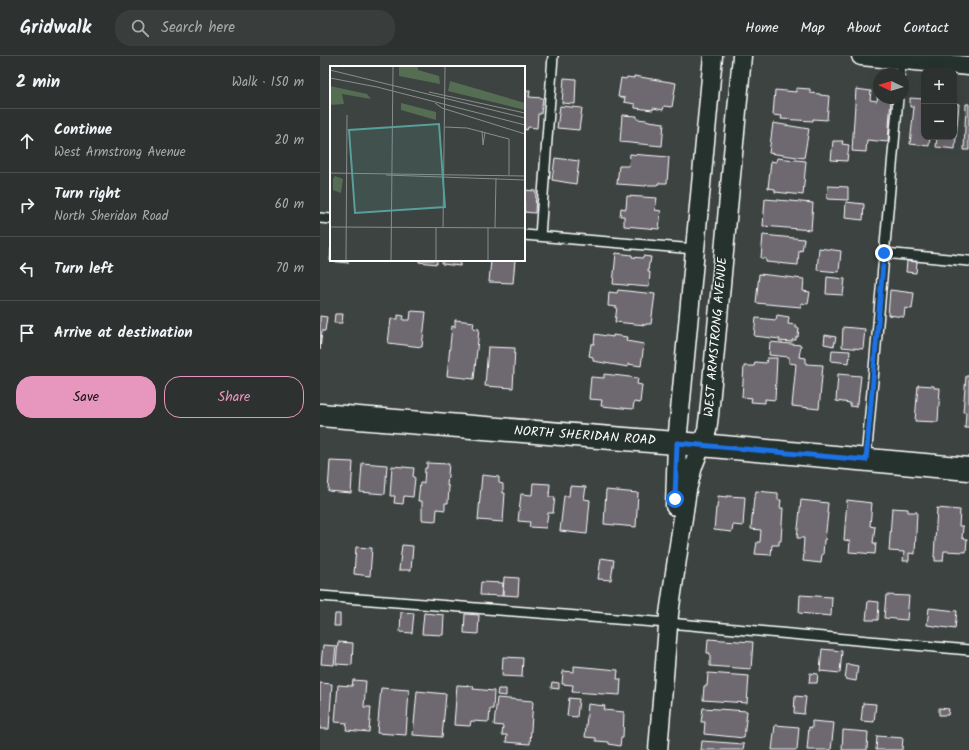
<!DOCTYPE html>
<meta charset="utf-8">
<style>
body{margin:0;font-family:Kalam,sans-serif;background:#393e3d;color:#f1f3f6}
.controls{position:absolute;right:12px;top:12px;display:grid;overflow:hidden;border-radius:8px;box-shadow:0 4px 16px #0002}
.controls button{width:36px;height:36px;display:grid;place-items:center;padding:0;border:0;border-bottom:1px solid #484d4d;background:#2d3231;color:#f1f3f6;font:20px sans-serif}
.compass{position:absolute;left:553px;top:12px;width:36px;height:36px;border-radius:50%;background:#2d3231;box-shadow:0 4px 16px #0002;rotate:274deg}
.stop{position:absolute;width:12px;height:12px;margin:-9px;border:3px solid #1a73e8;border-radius:50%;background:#fff}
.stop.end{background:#1a73e8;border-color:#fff;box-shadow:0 1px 4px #0008}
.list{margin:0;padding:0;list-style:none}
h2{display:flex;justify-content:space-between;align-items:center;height:52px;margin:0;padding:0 16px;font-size:17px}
h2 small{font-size:13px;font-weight:400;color:#a7aaab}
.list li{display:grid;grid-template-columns:26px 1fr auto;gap:12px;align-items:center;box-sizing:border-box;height:64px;padding:0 16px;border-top:1px solid #484d4d}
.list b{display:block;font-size:15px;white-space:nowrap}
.list p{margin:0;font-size:13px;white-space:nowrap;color:#a7aaab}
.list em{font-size:13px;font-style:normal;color:#a7aaab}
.actions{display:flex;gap:8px;padding:12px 16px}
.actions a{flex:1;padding:9px 0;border:1px solid #e797bd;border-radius:16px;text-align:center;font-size:14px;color:#e797bd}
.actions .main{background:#e797bd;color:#111}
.icon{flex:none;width:22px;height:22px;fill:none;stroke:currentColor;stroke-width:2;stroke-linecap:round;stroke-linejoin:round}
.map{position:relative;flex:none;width:649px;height:694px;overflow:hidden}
header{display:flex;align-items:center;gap:24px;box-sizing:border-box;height:56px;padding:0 20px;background:#2d3231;border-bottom:1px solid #484d4d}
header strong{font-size:19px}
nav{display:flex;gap:22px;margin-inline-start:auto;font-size:14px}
.search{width:280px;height:36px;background:#393e3d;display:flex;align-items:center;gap:10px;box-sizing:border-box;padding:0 14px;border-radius:16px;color:#a7aaab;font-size:15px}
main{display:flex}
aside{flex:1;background:#2d3231}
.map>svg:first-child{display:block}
.building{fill:#6e6770;stroke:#fff}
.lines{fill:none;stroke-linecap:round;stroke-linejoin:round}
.lane-casing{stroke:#fff;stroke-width:12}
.street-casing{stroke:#fff;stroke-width:21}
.secondary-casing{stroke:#fff;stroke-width:25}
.lane{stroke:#26332d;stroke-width:9}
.street{stroke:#26332d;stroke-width:18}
.secondary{stroke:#26332d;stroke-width:22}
.route{stroke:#1a73e8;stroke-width:5}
.labels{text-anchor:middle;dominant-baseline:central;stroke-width:3;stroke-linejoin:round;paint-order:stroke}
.street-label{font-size:13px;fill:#fff;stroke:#26332d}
.inset-road{fill:none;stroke:#8a8e8d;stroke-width:1}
.view{fill:#579f9a;fill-opacity:0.15;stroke:#579f9a;stroke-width:2}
.inset-edge{fill:none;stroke:#fff;stroke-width:2}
</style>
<header>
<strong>Gridwalk</strong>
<div class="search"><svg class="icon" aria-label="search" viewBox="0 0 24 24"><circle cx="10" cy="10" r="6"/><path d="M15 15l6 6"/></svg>Search here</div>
<nav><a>Home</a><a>Map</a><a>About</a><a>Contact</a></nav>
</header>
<main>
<aside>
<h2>2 min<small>Walk · 150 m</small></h2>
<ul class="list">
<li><svg class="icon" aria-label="ahead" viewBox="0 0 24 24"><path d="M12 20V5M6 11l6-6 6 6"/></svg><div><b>Continue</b><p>West Armstrong Avenue</p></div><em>20 m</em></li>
<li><svg class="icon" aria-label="right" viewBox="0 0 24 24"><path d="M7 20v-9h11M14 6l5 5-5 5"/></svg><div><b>Turn right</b><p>North Sheridan Road</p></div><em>60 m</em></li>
<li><svg class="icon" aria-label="left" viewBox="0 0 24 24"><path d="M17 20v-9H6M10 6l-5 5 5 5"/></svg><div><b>Turn left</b></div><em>70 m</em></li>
<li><svg class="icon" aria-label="arrive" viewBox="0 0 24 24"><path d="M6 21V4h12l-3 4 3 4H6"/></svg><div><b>Arrive at destination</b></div></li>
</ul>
<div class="actions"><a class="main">Save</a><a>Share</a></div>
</aside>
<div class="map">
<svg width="649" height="694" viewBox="0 0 649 694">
<rect width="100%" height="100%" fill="#3c4341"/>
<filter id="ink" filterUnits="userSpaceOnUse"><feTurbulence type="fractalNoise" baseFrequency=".025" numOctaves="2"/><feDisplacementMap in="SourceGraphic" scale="8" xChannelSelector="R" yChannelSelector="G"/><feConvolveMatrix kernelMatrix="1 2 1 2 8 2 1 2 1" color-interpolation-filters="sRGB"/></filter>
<g filter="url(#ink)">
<path class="building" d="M314,20L356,27L352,51L344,50L343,54L333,52V54L315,52V48L304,46L305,42L298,41L301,22L306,23L307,21L314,22Z
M244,22L256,23L255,48L242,47Z
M476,32L490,33V37L500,38V39L509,40L507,64L493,63V65L461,63L462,60L453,59L455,34L476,36Z
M536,33L551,35L550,44L557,45L558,35H559V42H571L568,86L547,84L546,96L532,95Z
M204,35H210L209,41L223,42L221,58H218L217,72L208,71L207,74L204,73Z
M590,42L604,43V81H610L609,90L590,88L594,51H590Z
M634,47L639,48L635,93L616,91L617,81H634Z
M646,48H649V94H644Z
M240,50L262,52L259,74L237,72Z
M302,59L317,60V63L326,64L329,65L344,67L342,90L300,86Z
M453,67L489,73L484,102L449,97Z
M513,85H523L522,88L529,89L527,105L511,104Z
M310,98L349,101L347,127H338V129H326V130L297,128L299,110H309Z
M235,102L259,105L256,128L232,124Z
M457,102L486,105L483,139L455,136V133L448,132L451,105L456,106Z
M508,130L528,131V144L507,143Z
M204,134L216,135L215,157L204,156Z
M307,140L337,142L335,154L341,155L339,173L304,170V160H300L301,152L306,153Z
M445,143L493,147L491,174L443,170Z
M526,146L544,148L543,164L525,162Z
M443,179L484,183L482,195L479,194L478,209L446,206V203L441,202Z
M11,192V204H28V207L10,205Z
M499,192L521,195L519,216L497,214Z
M296,197L312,199V201L323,202V200L331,201L330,207H329L328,216H330L329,231L293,228Z
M99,204H117V208L99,206Z
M122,204H141L140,210L122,208Z
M171,204H195L193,227L169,226Z
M587,205L597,206L596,217L586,216Z
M439,218L484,223L483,235L490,236L488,248L481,247V251L436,247Z
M507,221L525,223L523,239L506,238Z
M298,234L335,238L331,268H326V269L295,266L297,251L288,250L289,236L297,237Z
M570,234L594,237L592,253L585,252L584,261L568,259Z
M91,255L106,256L102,291L68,287L71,263H78V259L84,260L83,264H90Z
M15,258H23L22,267H14Z
M457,259L469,261L468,268L476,269V272H479L478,281H476V284H472V286L459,285L460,283L434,280L436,262L456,264Z
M0,260L7,261L5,275H2L0,294Z
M135,264L154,266L153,272L159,273L154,323L127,320L132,270L135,271Z
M523,271L545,273L543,293L522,291Z
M275,278L293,281V279L307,281L306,285L324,288L321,310L308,308V311L273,305V301L269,300L271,288H274Z
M505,279L516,281L514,290L504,288Z
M450,286L481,289L479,301L486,302V308L503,309L499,353L472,350L476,308L469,307V301L449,299Z
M168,291L195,292L193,332L165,330Z
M512,294L530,295L529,307L511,305Z
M447,302H457L455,344L445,343V347L431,346L432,342L422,341L424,310H434L435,306L446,307Z
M284,318L318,322L317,328L322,329L320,347L314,346L313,353L281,350L282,344L269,343L271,321L284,322Z
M518,318L541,320L538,347H536V351L530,350V347L516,345Z
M646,320H649V372H645L646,356H643Z
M598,329L614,330V332H620L618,366L595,365Z
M10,405L33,406L31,437L8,435Z
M42,407L67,409L65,438L40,436Z
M107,407L129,408L127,430H129L128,447H125V454L117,453L116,465L102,464V445H98L100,427H104L105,412H107Z
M72,410L94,412L93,421L95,422L93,441L84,440L83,448L74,447L75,440H70Z
M162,419L179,421V427L183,428V437H185L183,466L158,464Z
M213,427L230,428L229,441H235L233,457H228L226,472L209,471L210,466L198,465L201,438L212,439Z
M250,430L266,431L264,443L270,444L267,478L240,475L244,440H249Z
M286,434L318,437L316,471L284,468Z
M436,435L458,437V444H461L460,452H463L461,485H459V489H452L451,499L435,498L437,486H440L441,474L431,473L434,441H435Z
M398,440L407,441V440L425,441L423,470L413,469L412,476L394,474L396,452H397Z
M481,444L508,447L507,457H508L505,484H504L503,499L502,498L501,507L483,505L484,497H483L484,482H477Z
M527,444L552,447L550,470L555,471L553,487H556L555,498L529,496L530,485L524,484Z
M572,452L588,453V456H597L595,498L589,497V505H583L584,496L569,495Z
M617,452L640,454L639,470H643L642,482L647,483L646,496L624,495L623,505H615V501H614Z
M82,489L93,490L91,514H79Z
M36,491L52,492L50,520L34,518Z
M281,502L294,504L291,524L278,523Z
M184,521L199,522L198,540L183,539Z
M161,526L183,527L182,540L160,539Z
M480,539L512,541L511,560L479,557Z
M566,539L589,540L587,564L564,562Z
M548,545L559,546L558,564H546Z
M609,552L637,555L635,573L607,569Z
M81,556L94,557L92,577L80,576Z
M104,557L124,559L123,579L102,578Z
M15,558H20V570H14Z
M145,558L159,559L158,578L144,577Z
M388,583L433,586L431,613L390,610V597H387Z
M18,586L33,587L32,609L16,608Z
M3,589L16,590L14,609L1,608Z
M502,593L522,595L520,617L500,615Z
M183,601L203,602L202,621L182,620Z
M527,608L538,610L536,625L525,623Z
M254,610L298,614L297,623H301L300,639L252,636L253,629L242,628L243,615L254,616Z
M388,617L429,620L427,647L383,644L384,630H387Z
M490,617L498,618L497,627H489Z
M33,624L46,625L44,651H51L49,676L26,674L27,667L15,666L18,629L32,630Z
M232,626L239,627V633L231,632Z
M0,627L12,628L9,673H0Z
M137,629L154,630L153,633L174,635L173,653H170L169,666L151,665L150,670L134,669Z
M61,632L89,634L86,679L57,677Z
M178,633H186V640L177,639Z
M97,635L126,638L122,681L93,679Z
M475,640L486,641L484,658L474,657Z
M177,642L213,645L210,688L186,686L187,679H182L183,670L174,669Z
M249,642L259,643L257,661L247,660Z
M543,647L556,648L554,666L541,665Z
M268,648L285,650L284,654L304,656L303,682H301L300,690L289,688V686L276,685V682L265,681Z
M383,652L427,655L424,682L384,678L385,666H381Z
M619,652L629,653L628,659H619Z
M492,665L514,667L511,694H487L489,671L492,672Z
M455,669L479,671L477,694H452Z
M523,674L548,676L547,694H522Z
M557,680L583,682L582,694H556Z
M382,685L424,688L423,694H381Z"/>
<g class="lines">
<defs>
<path id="lane" d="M580,18L581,4
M0,162L11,163
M204,179L375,193
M220,180L233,0
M564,197L649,205
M546,403L578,42
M0,540L348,567L649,594"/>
<path id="street" d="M541,0L649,10
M355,450L357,387L393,0
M338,694L349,558L367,434L373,410L383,385L387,374L389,359L422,0"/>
<path id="secondary" d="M0,359L381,389L649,413"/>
</defs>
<use href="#lane" class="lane-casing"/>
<use href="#street" class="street-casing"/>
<use href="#secondary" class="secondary-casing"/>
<use href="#lane" class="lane"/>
<use href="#street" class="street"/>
<use href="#secondary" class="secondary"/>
</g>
</g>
<g class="lines" filter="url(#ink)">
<path class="route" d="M355,443L357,387L546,404L564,197"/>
</g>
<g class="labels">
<g class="street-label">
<text transform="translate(396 281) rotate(-85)">WEST ARMSTRONG AVENUE</text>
<text transform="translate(265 380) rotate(4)">NORTH SHERIDAN ROAD</text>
</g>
</g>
<g transform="translate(10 10)">
<rect width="195" height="195" fill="#3c4341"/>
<path d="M69,0H88V4L109,10L110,18L69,10ZM120,15L195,37V44L118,25ZM0,20L37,28L41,33L12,28L14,38L0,39ZM71,37L106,46V54L71,44ZM5,110L13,113L11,127L3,124V113Z" fill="#556d53"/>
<path class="inset-road" d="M0,4L195,52M0,12L47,21L195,59M99,26L195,47M105,37L112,42L195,68M115,61L137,62L179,73V109M152,65L153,79L155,66M0,107L195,110M56,109L195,114M0,161L195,162M113,162L115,0M165,162L166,112M16,195L17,49M61,195L63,0M106,195V162M158,195V162"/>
<path class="view" d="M109,58L115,141L25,147L19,64Z"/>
<rect width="195" height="195" class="inset-edge"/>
</g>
</svg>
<div class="controls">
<button>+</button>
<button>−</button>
</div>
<svg class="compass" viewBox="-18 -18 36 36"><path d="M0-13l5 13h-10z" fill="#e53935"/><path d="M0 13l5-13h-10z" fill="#a7aaab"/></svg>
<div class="stop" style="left:355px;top:443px"></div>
<div class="stop end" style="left:564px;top:197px"></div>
</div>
</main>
